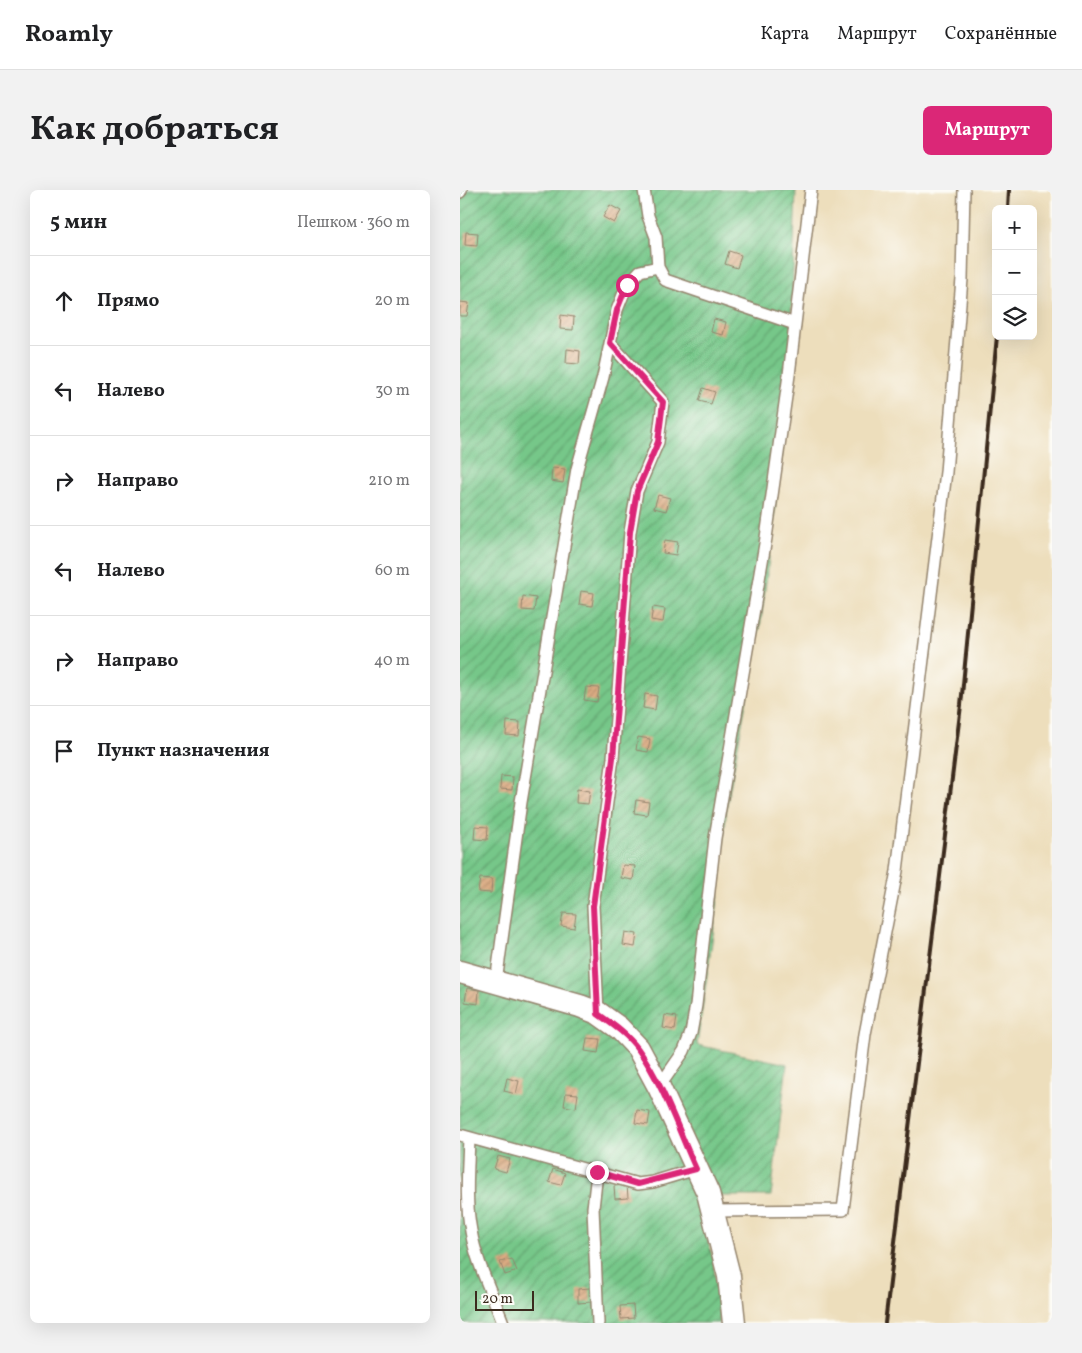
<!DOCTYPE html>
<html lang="ru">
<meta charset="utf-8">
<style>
body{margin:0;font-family:Vollkorn,serif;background:#f2f2f2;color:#202124}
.controls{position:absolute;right:15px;top:15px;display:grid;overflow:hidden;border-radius:8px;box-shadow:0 5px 20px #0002}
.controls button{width:45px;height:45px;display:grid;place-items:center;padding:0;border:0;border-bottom:1px solid #e0e0e0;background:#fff;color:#202124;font:25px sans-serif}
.scale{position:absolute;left:15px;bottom:12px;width:59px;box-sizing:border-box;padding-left:5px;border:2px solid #3b2a1e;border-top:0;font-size:14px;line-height:18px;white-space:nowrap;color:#3b2a1e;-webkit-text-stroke:4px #fdfcf7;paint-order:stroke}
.stop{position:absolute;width:15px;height:15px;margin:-11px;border:4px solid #db2777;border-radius:50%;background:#fff}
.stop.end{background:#db2777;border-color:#fff;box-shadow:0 1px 5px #0008}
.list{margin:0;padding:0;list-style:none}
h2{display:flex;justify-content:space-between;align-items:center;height:65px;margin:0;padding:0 20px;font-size:21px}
h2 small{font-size:16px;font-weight:400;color:#757577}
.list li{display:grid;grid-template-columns:32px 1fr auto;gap:15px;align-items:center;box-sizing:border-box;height:90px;padding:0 20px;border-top:1px solid #e0e0e0}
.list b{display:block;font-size:19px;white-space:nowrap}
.list em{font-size:16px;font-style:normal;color:#757577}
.icon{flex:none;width:28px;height:28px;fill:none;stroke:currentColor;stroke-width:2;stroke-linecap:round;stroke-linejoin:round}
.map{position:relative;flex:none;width:592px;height:1133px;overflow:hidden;border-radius:8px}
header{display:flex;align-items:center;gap:30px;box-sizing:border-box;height:70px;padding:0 25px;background:#fff;border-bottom:1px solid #e0e0e0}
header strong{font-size:24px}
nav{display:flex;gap:28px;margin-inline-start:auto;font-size:18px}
.intro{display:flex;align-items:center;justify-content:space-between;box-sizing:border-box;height:120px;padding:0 30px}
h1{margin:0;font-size:35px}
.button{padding:12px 22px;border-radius:8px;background:#db2777;color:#fff;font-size:18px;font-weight:700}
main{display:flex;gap:30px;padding:0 30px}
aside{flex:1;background:#fff;border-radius:8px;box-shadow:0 5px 20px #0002}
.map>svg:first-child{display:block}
.garden{fill:url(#garden-furrows);stroke:#587854}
.building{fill:url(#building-hatch)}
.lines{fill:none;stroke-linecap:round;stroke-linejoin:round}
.lane-casing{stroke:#94846d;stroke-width:14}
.street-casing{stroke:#94846d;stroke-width:25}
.lane{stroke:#fff;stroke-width:11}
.street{stroke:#fff;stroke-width:22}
.rail{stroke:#3b2a1e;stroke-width:4}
.route{stroke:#db2777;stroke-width:6}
</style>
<header>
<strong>Roamly</strong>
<nav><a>Карта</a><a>Маршрут</a><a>Сохранённые</a></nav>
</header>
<div class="intro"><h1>Как добраться</h1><a class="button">Маршрут</a></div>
<main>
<aside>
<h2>5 мин<small>Пешком · 360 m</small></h2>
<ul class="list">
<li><svg class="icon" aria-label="ahead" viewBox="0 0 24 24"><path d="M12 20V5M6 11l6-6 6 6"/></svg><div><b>Прямо</b></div><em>20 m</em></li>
<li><svg class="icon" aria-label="left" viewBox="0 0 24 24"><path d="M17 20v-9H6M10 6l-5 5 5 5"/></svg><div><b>Налево</b></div><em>30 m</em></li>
<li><svg class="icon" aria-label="right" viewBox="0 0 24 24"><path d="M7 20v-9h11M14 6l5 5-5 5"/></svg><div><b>Направо</b></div><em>210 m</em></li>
<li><svg class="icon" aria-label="left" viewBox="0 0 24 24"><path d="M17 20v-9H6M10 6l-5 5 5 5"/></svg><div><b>Налево</b></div><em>60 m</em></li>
<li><svg class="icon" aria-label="right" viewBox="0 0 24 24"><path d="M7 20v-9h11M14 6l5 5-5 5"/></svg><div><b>Направо</b></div><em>40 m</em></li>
<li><svg class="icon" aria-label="arrive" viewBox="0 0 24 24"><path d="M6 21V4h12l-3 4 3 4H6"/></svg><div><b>Пункт назначения</b></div></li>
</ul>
</aside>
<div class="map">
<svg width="592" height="1133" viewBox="0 0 592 1133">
<defs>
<pattern id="garden-furrows" width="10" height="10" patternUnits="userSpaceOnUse" patternTransform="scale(1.25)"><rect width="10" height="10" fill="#76c789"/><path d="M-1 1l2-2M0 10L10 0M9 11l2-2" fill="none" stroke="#62a26f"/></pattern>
<pattern id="building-hatch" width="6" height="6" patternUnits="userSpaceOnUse" patternTransform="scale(1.25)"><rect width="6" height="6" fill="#dbac83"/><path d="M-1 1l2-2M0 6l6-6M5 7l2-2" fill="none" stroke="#b38c6b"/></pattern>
</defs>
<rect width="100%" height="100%" fill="#fdfcf7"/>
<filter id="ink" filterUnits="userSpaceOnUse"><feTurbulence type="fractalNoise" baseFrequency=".02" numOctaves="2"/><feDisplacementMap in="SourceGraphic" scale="10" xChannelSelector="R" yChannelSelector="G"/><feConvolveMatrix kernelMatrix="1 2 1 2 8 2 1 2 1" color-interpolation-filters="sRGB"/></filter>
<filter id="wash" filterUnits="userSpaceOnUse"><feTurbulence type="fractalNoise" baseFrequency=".0096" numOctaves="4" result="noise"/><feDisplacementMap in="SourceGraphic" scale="20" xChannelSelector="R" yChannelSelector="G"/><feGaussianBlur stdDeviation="1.12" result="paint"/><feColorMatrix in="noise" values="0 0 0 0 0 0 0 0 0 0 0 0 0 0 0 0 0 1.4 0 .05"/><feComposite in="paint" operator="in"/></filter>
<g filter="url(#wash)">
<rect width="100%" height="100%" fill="#eddebc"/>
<path class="garden" d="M0,0H336L329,191L313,337L300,438L267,614L257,717L237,855L327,874L311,1006H235L253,1069L260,1133H0Z"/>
<g id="blocks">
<path class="building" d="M150,15L161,21L154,33L143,27Z
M6,42L18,43L17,56L5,55Z
M269,61L281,65L277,78L265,74Z
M0,112L9,113L7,126H0Z
M101,125L114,127L113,140L100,139Z
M254,129L266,132L263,145L251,142Z
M107,159L120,161L119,174L106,173Z
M243,198L255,202L251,214L239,211Z
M92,278L105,279L103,293L91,291Z
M198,305L210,308L206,321L194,318Z
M205,350L218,352L216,365L203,363Z
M121,401L134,403L132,416L119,414Z
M63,406L76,408L74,421L62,420Z
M193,417L205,419L203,432L191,430Z
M126,497L139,498L137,512L124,510Z
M185,504L197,506L195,520L183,518Z
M47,531L60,532L59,546L46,545Z
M178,547L190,549L188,562L176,560Z
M41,586L53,587L52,600L40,599Z
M117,599L130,601L128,614L116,613Z
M176,610L189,612L187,625L174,623Z
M15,636L28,637L27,650L14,649Z
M163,675L175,676L173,690L161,688Z
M20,688L32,689L31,703L18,702Z
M103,723L116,724L114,738L101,736Z
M165,742L177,744L175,757L163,755Z
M7,798L19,800L18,814L5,812Z
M205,825L217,827L215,840L203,838Z
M127,848L140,849L138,863L125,861Z
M47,888L59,891L56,904L44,901Z
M106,903L118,904L116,918L104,916Z
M177,920L190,922L188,935L175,933Z
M38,966L50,969L46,982L34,979Z
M93,979L105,983L101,995L89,992Z
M167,995L168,1008L155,1009L154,996Z
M52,1069L57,1081L45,1085L40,1072Z
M130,1098L131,1112L118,1113V1099Z
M173,1115L174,1128L161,1129L160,1116Z"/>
</g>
</g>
<g filter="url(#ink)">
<use href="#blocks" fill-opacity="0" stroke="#94846d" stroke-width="1"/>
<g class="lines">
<defs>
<path id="lane" d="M184,0L188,26L196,47L198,77L205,90L335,134
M0,2L1,0
M36,792L61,612L117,279L143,187L157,120L167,95L180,81L198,77
M138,823L133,716L153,568L170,342L177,301L198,252L203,212L150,153
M199,897L224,861L231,843L236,815L255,648L306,348L329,185L351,0
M0,945L178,994L193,992L236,979
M9,948C8,979 5,1010 11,1041C16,1072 32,1103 43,1133
M137,983L133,1018L138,1133
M252,1021L383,1020L405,844L437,681L486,282L502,89L504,0"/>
<path id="street" d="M0,782L120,816L138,823L159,838L178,858L199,897L248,1003L269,1086L274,1133"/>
</defs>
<use href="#lane" class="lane-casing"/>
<use href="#street" class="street-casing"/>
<use href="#lane" class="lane"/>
<use href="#street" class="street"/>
<path class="rail" d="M548,19L549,0
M425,1133L501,515L537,146"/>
</g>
</g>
<g class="lines" filter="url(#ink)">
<path class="route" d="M137,982L178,994L236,979C218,939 203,894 178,859C167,844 152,834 138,824L133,716L153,568L170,342L177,301L198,252L203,212L150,153L157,120L167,95"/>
</g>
</svg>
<div class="controls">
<button>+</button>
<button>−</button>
<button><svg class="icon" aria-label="layers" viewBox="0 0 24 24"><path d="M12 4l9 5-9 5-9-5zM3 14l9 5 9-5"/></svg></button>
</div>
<div class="scale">20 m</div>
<div class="stop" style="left:167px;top:95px"></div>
<div class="stop end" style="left:137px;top:982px"></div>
</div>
</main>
